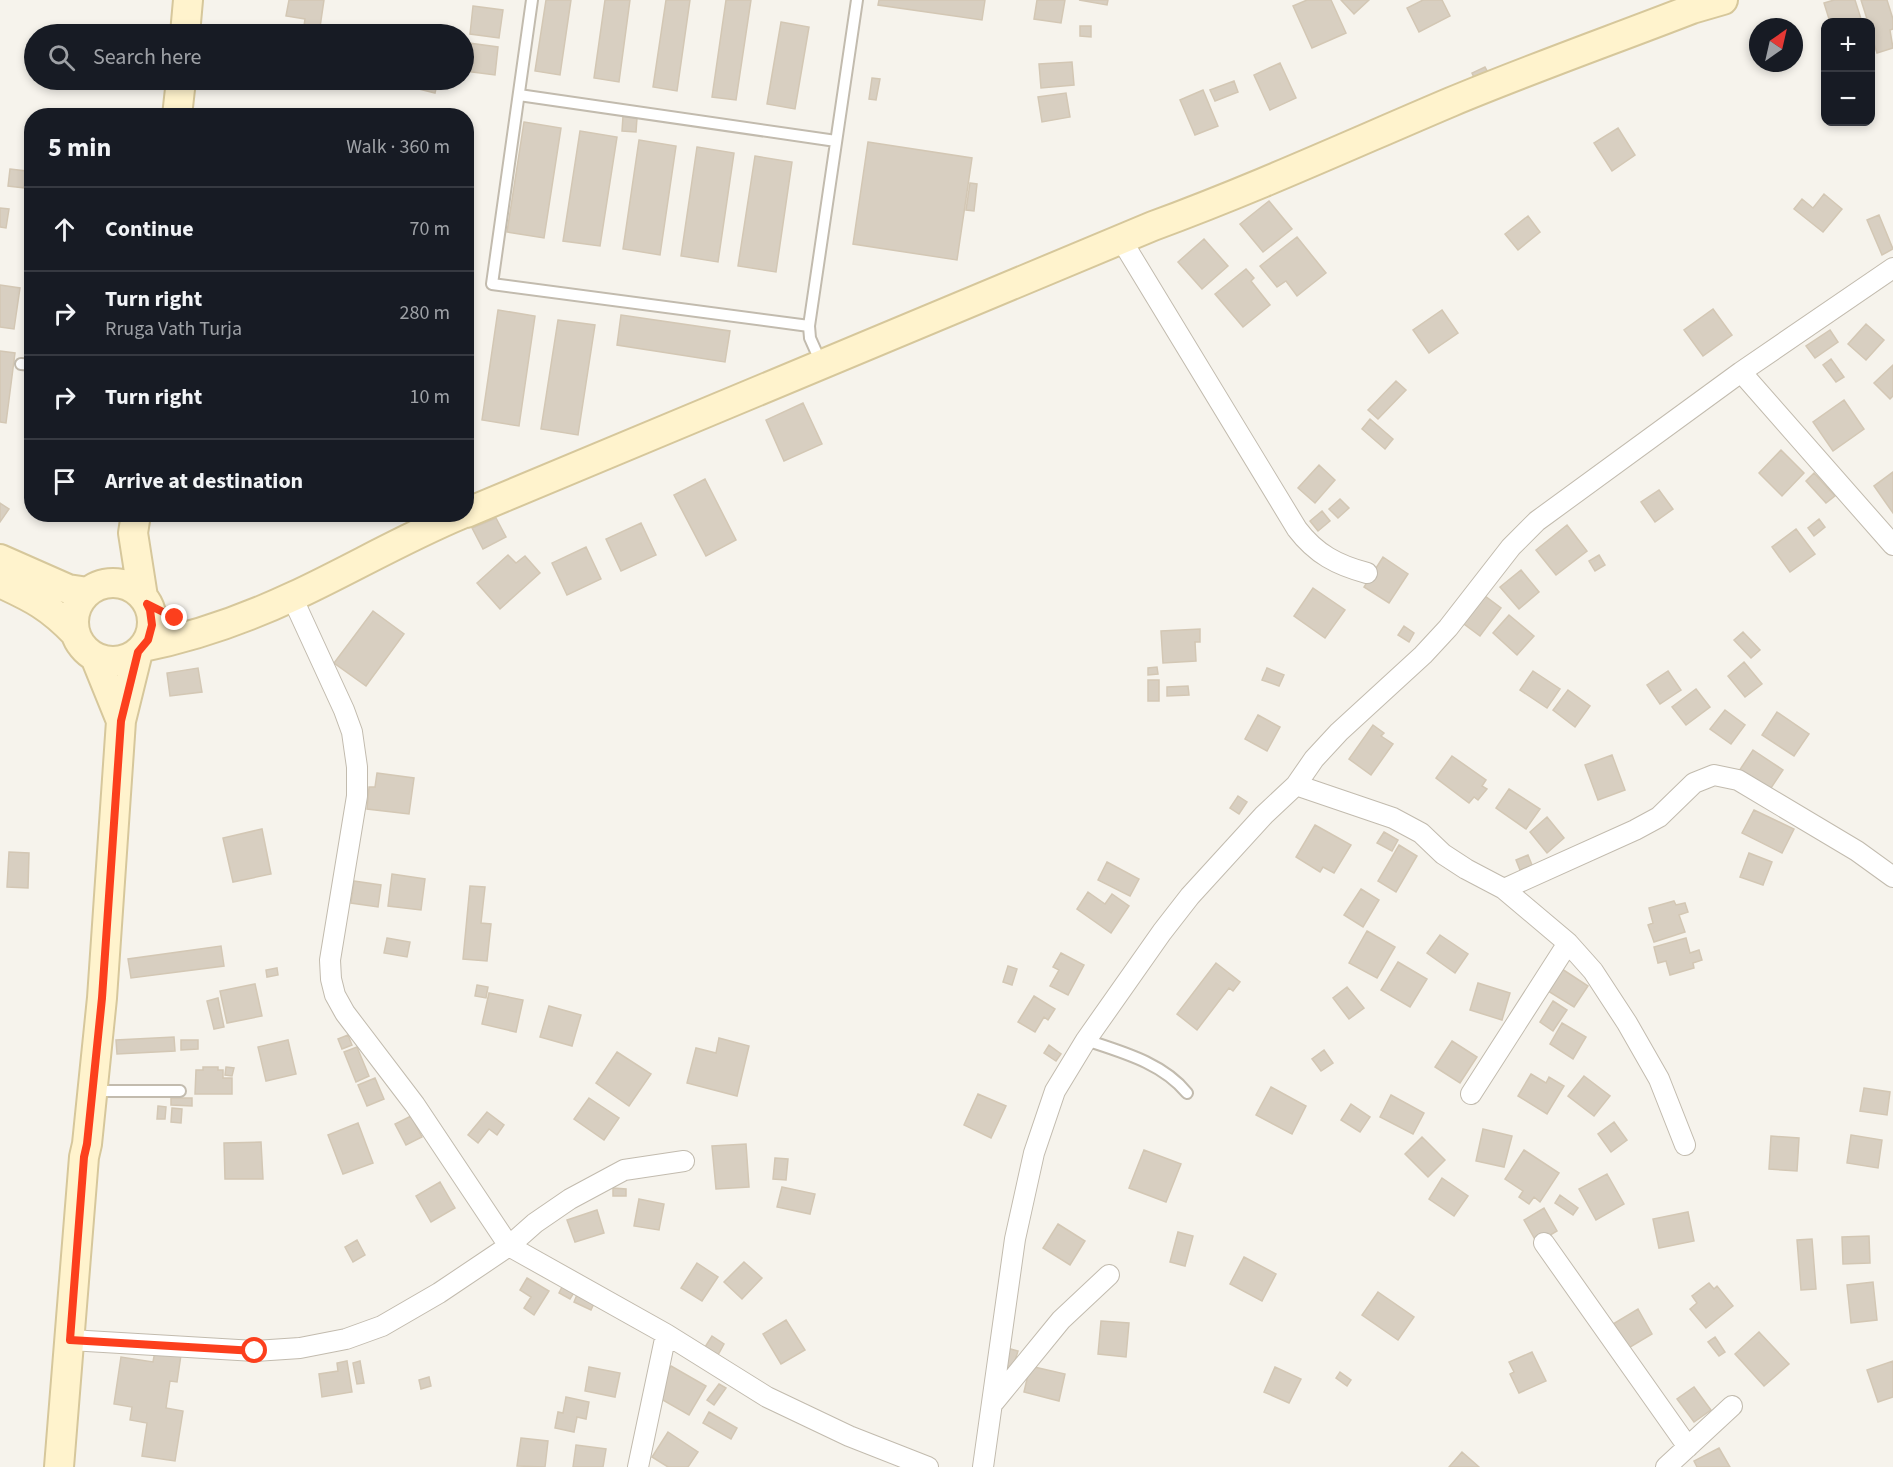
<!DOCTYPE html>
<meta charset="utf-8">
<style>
body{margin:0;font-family:"Source Sans 3",sans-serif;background:#20242c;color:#f1f3f6}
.controls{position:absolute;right:18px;top:18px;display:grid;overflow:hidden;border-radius:12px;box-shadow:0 3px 9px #0003}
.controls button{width:54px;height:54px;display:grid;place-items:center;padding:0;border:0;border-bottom:2px solid #363941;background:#171b24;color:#f1f3f6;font:30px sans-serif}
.compass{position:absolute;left:1749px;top:18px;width:54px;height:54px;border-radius:50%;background:#171b24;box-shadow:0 3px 9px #0003;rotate:34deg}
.stop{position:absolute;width:18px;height:18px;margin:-14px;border:4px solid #fc3f1d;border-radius:50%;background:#fff}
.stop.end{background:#fc3f1d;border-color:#fff;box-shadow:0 2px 6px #0008}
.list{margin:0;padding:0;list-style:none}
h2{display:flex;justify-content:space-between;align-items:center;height:78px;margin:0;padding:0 24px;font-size:26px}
h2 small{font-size:20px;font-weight:400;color:#9ea1a6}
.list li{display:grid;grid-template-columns:39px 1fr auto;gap:18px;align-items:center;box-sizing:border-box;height:84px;padding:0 24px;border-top:2px solid #363941}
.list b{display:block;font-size:22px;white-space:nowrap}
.list p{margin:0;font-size:20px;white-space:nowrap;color:#9ea1a6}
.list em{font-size:20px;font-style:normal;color:#9ea1a6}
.icon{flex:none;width:33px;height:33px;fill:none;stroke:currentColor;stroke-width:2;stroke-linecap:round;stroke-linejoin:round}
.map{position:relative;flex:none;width:1893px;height:1467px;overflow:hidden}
.search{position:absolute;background:#171b24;box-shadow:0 3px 9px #0003;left:24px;top:24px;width:450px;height:66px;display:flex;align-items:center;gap:15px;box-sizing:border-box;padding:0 21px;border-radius:33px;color:#9ea1a6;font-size:22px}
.panel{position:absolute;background:#171b24;box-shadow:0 3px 9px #0003;left:24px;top:108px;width:450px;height:414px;border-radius:24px}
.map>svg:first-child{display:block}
.building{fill:#d8cfc1;stroke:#d3c7b4;stroke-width:1.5}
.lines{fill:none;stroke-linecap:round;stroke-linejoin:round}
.lane-casing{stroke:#c2bbae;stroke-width:14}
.street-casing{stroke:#c2bbae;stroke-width:22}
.secondary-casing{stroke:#d6c79b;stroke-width:32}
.lane{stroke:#fff;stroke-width:10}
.street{stroke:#fff;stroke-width:20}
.secondary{stroke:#fff3cd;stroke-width:28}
.route{stroke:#fc3f1d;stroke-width:8}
</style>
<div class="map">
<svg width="1893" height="1467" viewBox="0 0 1893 1467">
<rect width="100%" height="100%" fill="#f6f3ec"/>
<path class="building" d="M289,0H324L319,34L303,33L305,19L286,16Z
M546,0H571L560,75L535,71Z
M605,0H630L619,82L594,78Z
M666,0H690L677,91L653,87Z
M726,0H751L736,100L712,97Z
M879,0H985L982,20L878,5Z
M1037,0H1065L1061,23L1034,19Z
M1079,0H1108L1107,5Z
M1307,0H1331L1346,33L1312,48L1293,6Z
M1341,0H1369L1354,14Z
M1423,0H1442L1450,16L1419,32L1407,8Z
M1834,0H1855L1862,22H1830L1824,3Z
M1861,0H1887L1893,19V29L1890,30L1893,48L1877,53L1870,31V22H1868Z
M473,6L503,10L499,38L470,34Z
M781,22L809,27L795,109L767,104Z
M1080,26H1091V37L1080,36Z
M469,43L498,47L495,75L465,71Z
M1072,62L1074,85L1041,88L1039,64Z
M1280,63L1296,98L1270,110L1254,75Z
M1485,67L1490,76L1476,82L1472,73Z
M872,78L880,79L876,100L869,99Z
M409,80H438L435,93L407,86Z
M1234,81L1238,92L1215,101L1210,90Z
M1203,90L1218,126L1195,135L1180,100Z
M1066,93L1070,117L1042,122L1038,97Z
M623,116L637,118L636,132L622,131Z
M524,122L561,128L544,238L507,232Z
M1618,128L1635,155L1612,171L1594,143Z
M580,131L617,137L600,246L563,241Z
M639,140L676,146L660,255L623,249Z
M868,142L972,158L957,260L853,244Z
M697,147L734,153L718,262L681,256Z
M755,156L792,162L776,272L738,266Z
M10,169L26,171L24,188L8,186Z
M970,183L977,184L974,211L966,210Z
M1824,194L1842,209L1823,232L1794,209L1802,199L1813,208Z
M1269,201L1292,229L1263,252L1240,224Z
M0,208L9,209L6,228L0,227Z
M1879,215L1893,249L1882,255L1867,220Z
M1528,216L1540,232L1518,250L1505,234Z
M1297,237L1326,273L1297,296L1286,281L1277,287L1260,266Z
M1204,239L1228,266L1202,289L1178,262Z
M1246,269L1254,278L1251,281L1270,305L1243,327L1215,294Z
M0,285L20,288L14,329L0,327Z
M1713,309L1732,335L1703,356L1684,330Z
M498,310L535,316L519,426L482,420Z
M1442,310L1458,333L1429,353L1413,330Z
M621,315L730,331L725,362L617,345Z
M558,320L595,325L578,435L541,429Z
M1866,324L1884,340L1866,360L1848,344Z
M1830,330L1838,342L1815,358L1806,346Z
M0,351L15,353L6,423L0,422Z
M1831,359L1844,377L1836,382L1823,365Z
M1893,365V396L1890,399L1874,383Z
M1396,381L1406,390L1378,419L1368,410Z
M32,385V419L28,418Z
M1844,400L1864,429L1833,451L1813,422Z
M803,403L822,444L784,461L766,420Z
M1370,419L1393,439L1385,449L1362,429Z
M30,422L32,423V453L25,452Z
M1781,450L1804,473L1782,496L1759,473Z
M28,458L32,459V477L26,476Z
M1319,465L1335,480L1315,503L1298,488Z
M1893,472V513L1874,486Z
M1814,473L1835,496L1826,503L1806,481Z
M705,479L736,540L706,556L674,495Z
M1659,490L1673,509L1655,522L1641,502Z
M1340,499L1349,508L1338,518L1329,509Z
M0,503L9,509L0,522Z
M1322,511L1330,521L1318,531L1310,521Z
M496,518L506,537L483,549L472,528Z
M1819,519L1825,527L1814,536L1808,528Z
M641,523L656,555L621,571L606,539Z
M1567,525L1587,551L1556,575L1536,550Z
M1796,529L1815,554L1790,572L1772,547Z
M586,547L601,579L567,595L552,563Z
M508,555L516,563L525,556L540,573L500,609L477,583Z
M1599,555L1605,565L1595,571L1589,561Z
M1383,557L1408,574L1389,603L1364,587Z
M1521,570L1539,592L1519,609L1500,587Z
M1313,588L1345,610L1325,638L1294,616Z
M1481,593L1501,608L1480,636L1460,621Z
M373,611L404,634L366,686L334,663Z
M1509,615L1534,636L1517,655L1493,633Z
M1404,626L1414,633L1409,642L1398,635Z
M1200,629V642H1195L1196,661L1163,663L1161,631Z
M1743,632L1760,650L1751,658L1734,640Z
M1744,662L1762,684L1745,697L1728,676Z
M1157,667L1158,674L1148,675V668Z
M198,668L202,692L170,696L167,673Z
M1267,668L1284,675L1279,686L1262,680Z
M1533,671L1560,689L1547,708L1520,690Z
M1668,671L1681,690L1660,704L1647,685Z
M1148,680H1159V701H1148Z
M1188,686L1189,695L1167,696V687Z
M1696,689L1710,707L1686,725L1672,707Z
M1568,690L1590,706L1575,727L1553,710Z
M1725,710L1745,725L1731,744L1710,729Z
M1777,712L1809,734L1794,756L1762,735Z
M1258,715L1280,727L1267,751L1245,739Z
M1373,725L1384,733L1381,736L1393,744L1371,775L1349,759Z
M1753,750L1783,770L1769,791L1739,771Z
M1612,755L1625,790L1598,800L1585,765Z
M1452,756L1486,780L1482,786L1487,789L1478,800L1474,797L1469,803L1436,778Z
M377,773L414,778L409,814L367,809L369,787H375Z
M1509,789L1540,809L1526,829L1496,808Z
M1238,796L1247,802L1239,814L1230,808Z
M1754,810L1794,829L1782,853L1742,833Z
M1547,817L1564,838L1547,853L1530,832Z
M1315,825L1351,845L1334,873L1323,867L1320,872L1296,857Z
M262,829L271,874L233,882L223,838Z
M1384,832L1398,840L1392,851L1377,843Z
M1399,845L1417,856L1396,892L1378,881Z
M9,852L29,853L28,888L7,887Z
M1749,853L1772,862L1763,885L1740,877Z
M1528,855L1532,865L1520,870L1516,860Z
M1107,862L1139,879L1130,896L1098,880Z
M392,874L425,879L421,910L388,906Z
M354,881L381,885L378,907L351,903Z
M470,886L485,887L481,923L491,924L487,961L463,959Z
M1361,889L1379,900L1363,927L1344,915Z
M1088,892L1105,904L1112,894L1129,906L1111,933L1077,909Z
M1674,901L1676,905L1685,903L1688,912L1679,915L1685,932L1654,942L1648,925L1653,923L1649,908Z
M1367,931L1395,947L1377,978L1349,963Z
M1440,935L1468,954L1455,973L1427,953Z
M387,938L410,942L407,957L384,953Z
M1686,938L1690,953L1699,950L1702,960L1693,963L1694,968L1670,975L1666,961L1658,963L1654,947Z
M221,946L224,966L131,978L128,959Z
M1061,953L1084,965L1068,995L1050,986L1059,970L1053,967Z
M1398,962L1427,979L1410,1007L1381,990Z
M1216,963L1240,982L1233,991L1229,988L1197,1030L1177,1014Z
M1008,966L1017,969L1012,985L1003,982Z
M277,968L278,975L267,977L266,970Z
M1562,969L1588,986L1574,1007L1548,991Z
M1478,983L1510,993L1502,1020L1470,1010Z
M255,984L262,1016L227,1023L220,991Z
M477,985L488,987L486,998L475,996Z
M1347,987L1364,1008L1349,1019L1333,998Z
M489,993L523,1000L516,1032L482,1024Z
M1034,996L1055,1009L1048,1020L1044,1017L1035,1032L1018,1022Z
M218,998L224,1027L214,1029L207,1001Z
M1553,1001L1567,1010L1553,1031L1540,1022Z
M549,1006L581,1015L572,1046L540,1037Z
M1562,1023L1586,1037L1573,1059L1550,1044Z
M348,1035L352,1045L342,1049L338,1039Z
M174,1037L175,1051L117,1054L116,1040Z
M719,1038L749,1046L737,1096L687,1083L696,1048L716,1053Z
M181,1040H198V1049L181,1050Z
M288,1040L296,1074L266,1081L258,1047Z
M1452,1041L1477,1057L1460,1083L1435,1067Z
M1049,1045L1061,1054L1056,1061L1044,1053Z
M357,1047L369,1076L356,1082L344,1052Z
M1324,1050L1333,1063L1321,1071L1312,1059Z
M617,1052L651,1074L629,1106L596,1083Z
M203,1067H218V1070H223V1078H232V1094H195L196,1070H203Z
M226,1067L234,1068L232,1076L225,1075Z
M1531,1074L1546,1083L1549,1077L1564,1086L1547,1114L1518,1096Z
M1584,1076L1610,1096L1594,1116L1568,1096Z
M375,1078L384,1099L367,1106L358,1085Z
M1271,1087L1306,1106L1292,1134L1256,1115Z
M1864,1088L1890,1092L1887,1115L1860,1111Z
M978,1094L1006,1106L991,1138L964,1125Z
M1391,1095L1424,1113L1413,1134L1380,1117Z
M171,1098H192V1106L171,1105Z
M589,1098L619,1118L604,1140L574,1119Z
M1351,1104L1370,1117L1360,1132L1341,1120Z
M158,1106L166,1107L165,1119H157Z
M172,1108L182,1109L181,1123L171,1122Z
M487,1112L504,1125L497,1135L489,1129L478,1143L468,1135Z
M411,1116L422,1137L406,1145L395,1124Z
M1614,1122L1627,1140L1611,1152L1598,1134Z
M358,1123L373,1163L343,1174L328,1135Z
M1483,1129L1512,1136L1504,1167L1476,1161Z
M1851,1135L1882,1140L1878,1168L1847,1163Z
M1771,1136L1799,1138L1797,1171L1769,1169Z
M1422,1137L1445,1160L1428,1177L1405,1154Z
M261,1142L263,1179H225L224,1143Z
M746,1144L749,1187L716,1189L712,1146Z
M1144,1150L1181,1164L1166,1202L1129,1188Z
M1524,1150L1559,1173L1540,1202L1534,1197L1529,1204L1519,1197L1523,1191L1505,1179Z
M775,1158L788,1159L786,1180L773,1179Z
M1607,1174L1624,1204L1596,1220L1579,1189Z
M1442,1178L1468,1196L1454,1216L1429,1199Z
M440,1182L455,1208L431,1222L416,1196Z
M782,1187L815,1194L810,1214L777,1207Z
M613,1188L626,1189V1196H613Z
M1560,1195L1578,1208L1573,1215L1555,1203Z
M639,1199L664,1204L659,1230L634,1226Z
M1544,1208L1557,1231L1537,1243L1524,1220Z
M597,1210L604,1233L575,1242L567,1220Z
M1688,1212L1694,1241L1659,1248L1653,1219Z
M1058,1224L1085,1241L1070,1265L1043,1248Z
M1178,1232L1193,1236L1185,1266L1170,1262Z
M1869,1236L1870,1263L1843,1264L1842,1237Z
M1812,1239L1816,1289L1801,1290L1797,1240Z
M357,1240L365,1255L353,1262L345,1247Z
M1244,1257L1276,1274L1262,1301L1230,1284Z
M744,1262L762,1278L742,1299L724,1282Z
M697,1263L718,1277L702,1301L681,1288Z
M527,1278L549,1291L534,1315L524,1308L531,1297L520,1290Z
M1873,1282L1877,1320L1851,1323L1847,1285Z
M1709,1283L1714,1289L1717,1286L1733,1306L1706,1328L1690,1309L1697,1303L1692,1296Z
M563,1285L575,1291L570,1299L559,1293Z
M578,1292L595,1301L591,1310L574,1302Z
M1378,1292L1414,1317L1398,1340L1362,1315Z
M1638,1309L1652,1334L1627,1349L1613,1324Z
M786,1320L805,1350L781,1364L763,1334Z
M1101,1321L1129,1323L1126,1357L1098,1354Z
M1759,1332L1789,1364L1764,1386L1735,1354Z
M712,1336L724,1344L718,1355L705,1347Z
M1715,1337L1725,1352L1719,1356L1708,1342Z
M1007,1348L1018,1351L1013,1367L1002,1365Z
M155,1351L181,1355L177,1382L170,1381L166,1408L183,1411L175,1461L142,1456L147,1423L130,1420L132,1407L114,1404L121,1357L153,1362Z
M1532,1352L1546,1381L1519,1393L1510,1374L1514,1372L1509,1362Z
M347,1361L352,1392L322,1397L319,1374L338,1371L337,1363Z
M360,1361L364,1383L357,1384L353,1363Z
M1893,1361V1397L1878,1402L1867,1370Z
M671,1366L706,1386L689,1415L654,1395Z
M1030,1366L1065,1374L1059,1401L1024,1392Z
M589,1367L620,1373L615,1397L585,1391Z
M1275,1367L1301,1379L1289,1403L1264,1392Z
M1340,1372L1351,1380L1347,1386L1336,1378Z
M429,1377L431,1386L421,1389L419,1380Z
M719,1384L726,1388L714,1405L707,1400Z
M1694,1387L1711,1410L1694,1422L1677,1399Z
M566,1397L589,1402L586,1419L577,1417L574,1432L555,1428L558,1412L563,1413Z
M709,1412L737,1428L731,1439L703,1423Z
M668,1432L698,1452L688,1467H668L652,1457Z
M521,1438L548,1441L545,1467L517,1466Z
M576,1445L606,1449L603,1467H573Z
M1719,1448L1730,1467H1697L1694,1461Z
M1462,1452L1479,1467H1449Z"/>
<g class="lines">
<defs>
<path id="lane" d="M532,0L492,284L809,326
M519,95L836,141
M21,364L32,365
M822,365L810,338L809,326L857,0
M1086,1040C1122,1052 1163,1063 1187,1093
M93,1091H180"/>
<path id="street" d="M1122,241L1297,529C1316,554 1337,565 1367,573
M1741,372L1893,545
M292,597L344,710L352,732L357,767V796L330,960L331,979L335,995L345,1013L415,1105L509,1246L666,1334L767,1397L849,1436L928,1467
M1296,785L1393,818L1421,833L1443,854L1466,869L1504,889L1568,943L1593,971L1627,1023L1659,1079L1685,1145
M1504,889L1635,830L1659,817L1694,783L1714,775L1738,780L1857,851L1893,877
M1471,1094L1568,943
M1544,1243L1688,1447
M70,1340L255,1351L300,1348L346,1339L382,1326L439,1293L509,1246L535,1223L570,1199L624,1170L684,1161
M994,1402L1061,1320L1109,1275
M638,1467L666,1334
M983,1467L1015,1239L1034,1153L1055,1091L1086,1040L1162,932L1190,896L1264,815L1296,785L1314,759L1339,732L1423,655L1448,628L1511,547L1537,521L1741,372L1893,268
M1666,1467L1732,1406"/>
<path id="secondary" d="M185,34L188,0
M177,116L181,80
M466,513L1153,226C1254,189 1352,144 1451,102C1530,69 1612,40 1692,9L1723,0
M136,514L133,533L143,597
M0,559L68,589L88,592
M0,583C33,598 50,607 75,633
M74 622a39 39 0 1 1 78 0a39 39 0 1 1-78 0Z
M143,647C193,637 247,618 294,596C350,570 404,538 462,514
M95,657L121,721
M59,1467L84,1157L87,1144L102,998L121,721L138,652"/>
</defs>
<use href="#lane" class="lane-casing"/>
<use href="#street" class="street-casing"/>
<use href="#secondary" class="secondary-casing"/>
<use href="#lane" class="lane"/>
<use href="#street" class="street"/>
<use href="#secondary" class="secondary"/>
</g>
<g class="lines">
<path class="route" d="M175,618L147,604L150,610L152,625L148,640L138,652L121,721L102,998L87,1144L84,1157L70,1340L255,1351"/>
</g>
</svg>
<div class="controls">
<button>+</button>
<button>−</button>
</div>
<svg class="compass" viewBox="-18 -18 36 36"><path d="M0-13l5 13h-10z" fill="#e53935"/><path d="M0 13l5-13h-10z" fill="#9ea1a6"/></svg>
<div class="stop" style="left:255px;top:1351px"></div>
<div class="stop end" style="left:175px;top:618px"></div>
<div class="search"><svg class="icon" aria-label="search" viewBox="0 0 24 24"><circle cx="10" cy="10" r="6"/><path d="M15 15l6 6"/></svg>Search here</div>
<section class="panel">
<h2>5 min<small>Walk · 360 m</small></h2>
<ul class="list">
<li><svg class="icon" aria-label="ahead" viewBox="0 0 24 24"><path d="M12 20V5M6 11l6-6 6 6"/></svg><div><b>Continue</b></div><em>70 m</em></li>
<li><svg class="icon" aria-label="right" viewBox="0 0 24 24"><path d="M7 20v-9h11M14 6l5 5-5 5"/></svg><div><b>Turn right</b><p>Rruga Vath Turja</p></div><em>280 m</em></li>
<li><svg class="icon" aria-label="right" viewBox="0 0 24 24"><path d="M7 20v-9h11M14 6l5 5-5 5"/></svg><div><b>Turn right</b></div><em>10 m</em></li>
<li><svg class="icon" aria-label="arrive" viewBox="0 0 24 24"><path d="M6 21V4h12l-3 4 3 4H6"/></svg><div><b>Arrive at destination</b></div></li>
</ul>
</section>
</div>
